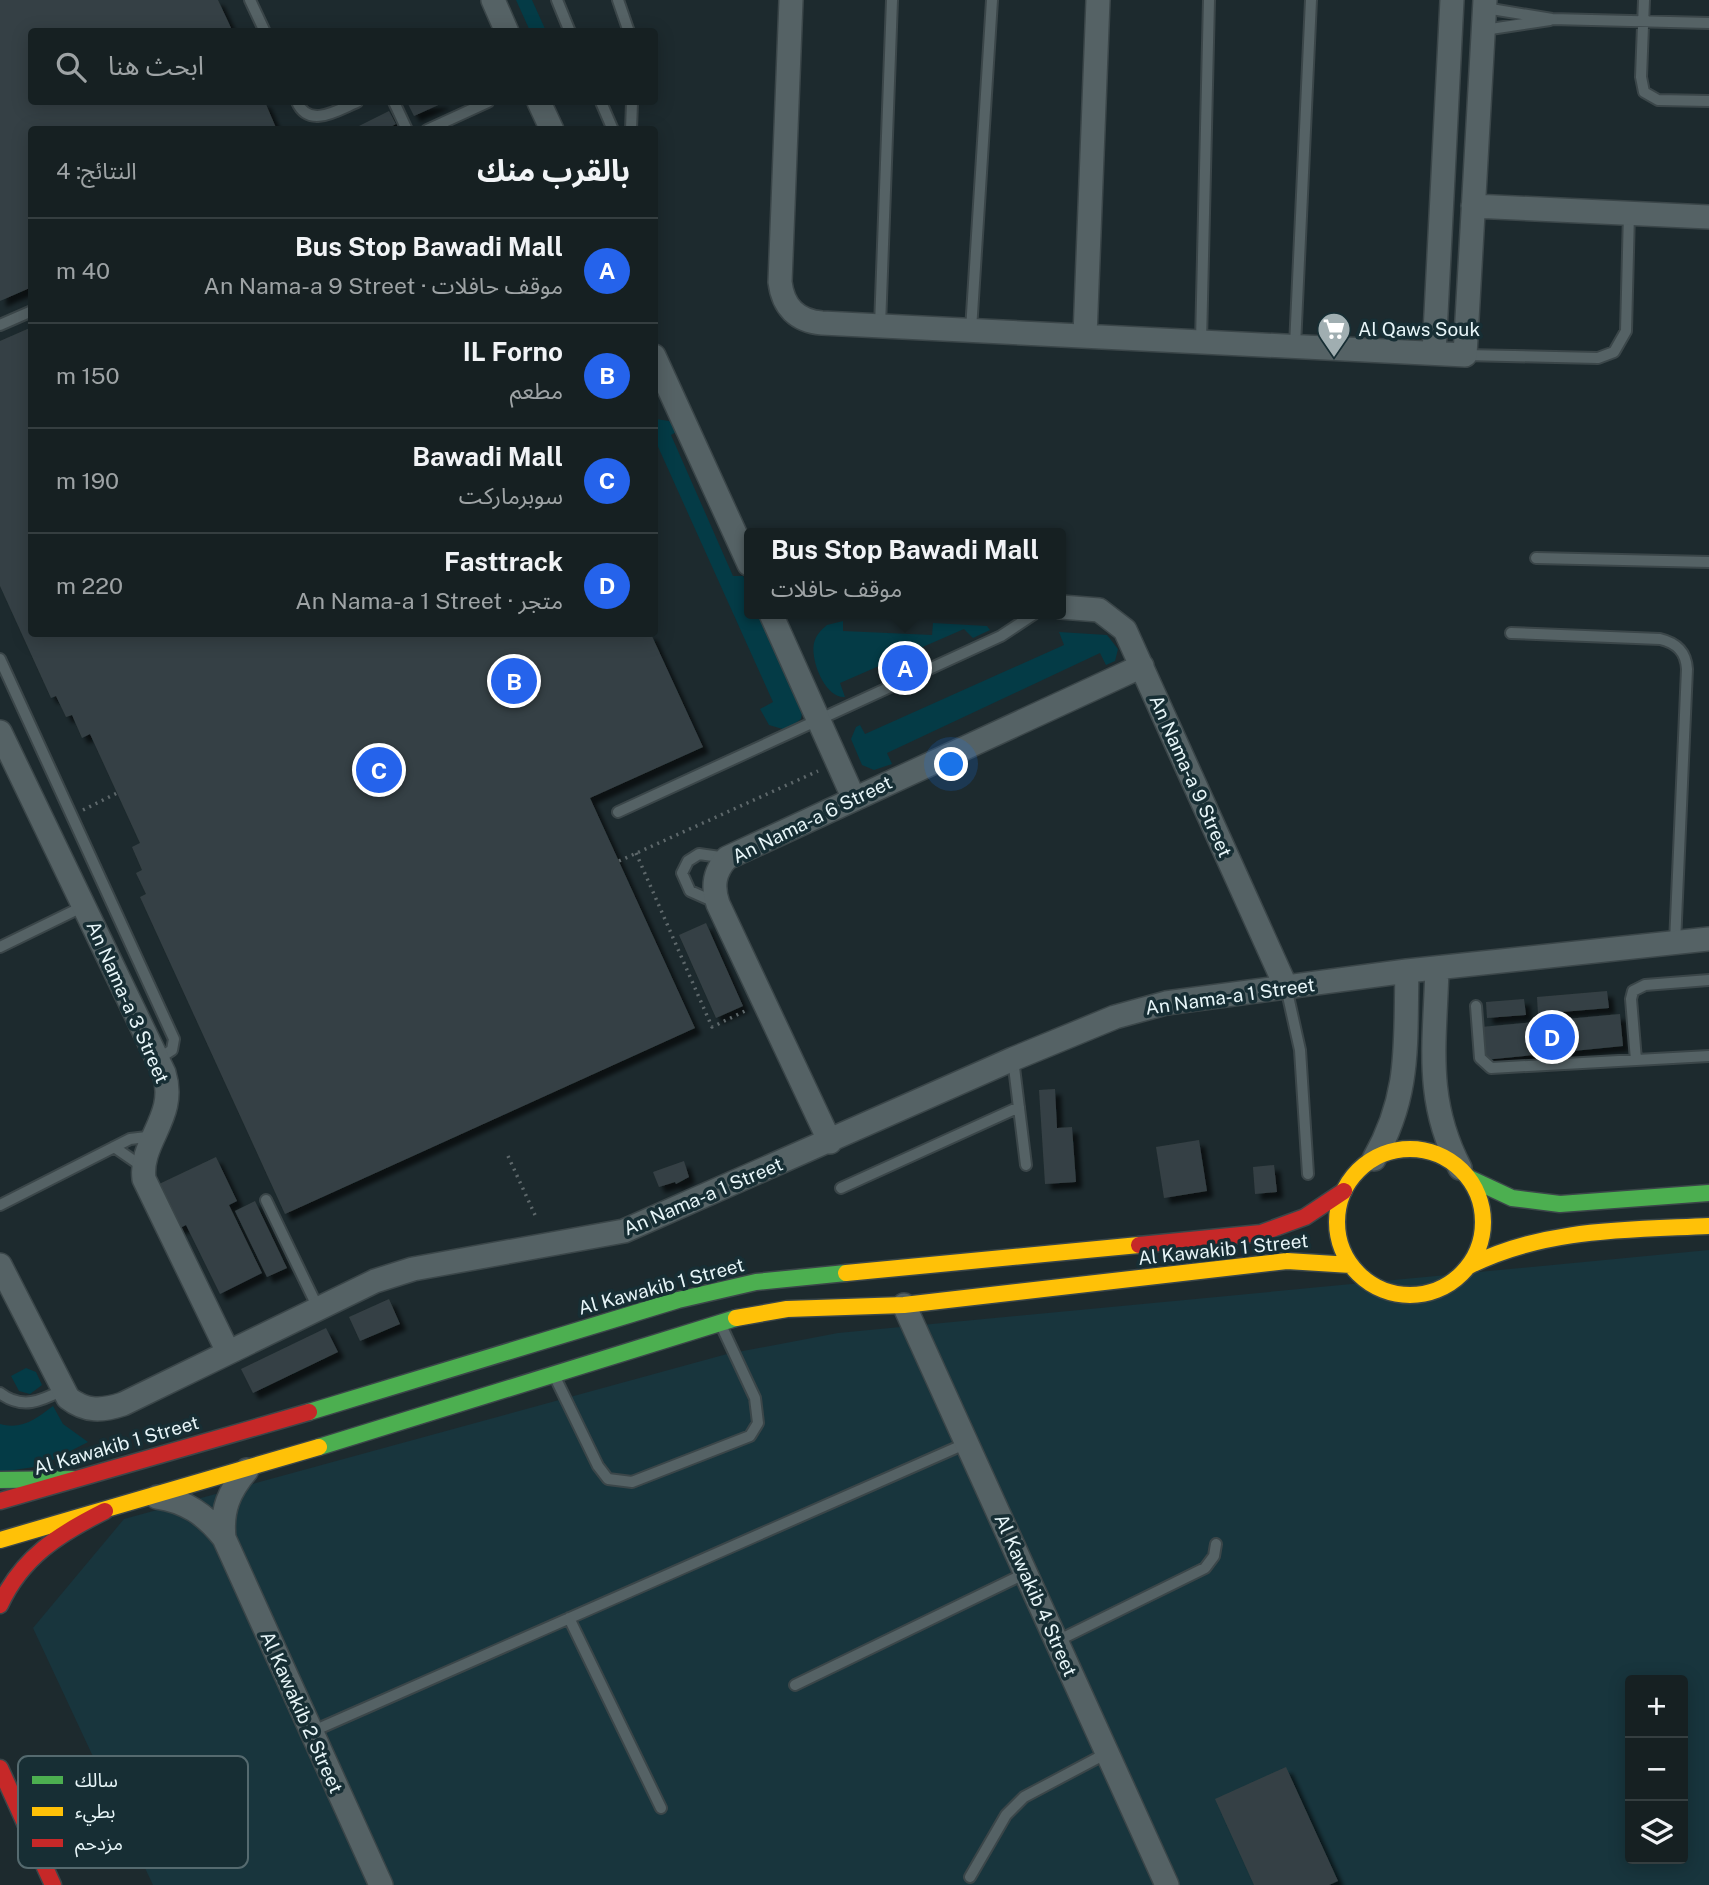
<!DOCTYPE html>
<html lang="ar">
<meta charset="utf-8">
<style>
body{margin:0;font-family:"Public Sans","Noto Sans Arabic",sans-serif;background:#232d2f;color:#f1f3f6;direction:rtl}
.controls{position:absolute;right:21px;bottom:21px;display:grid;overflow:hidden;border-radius:7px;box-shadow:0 4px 18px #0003}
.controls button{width:63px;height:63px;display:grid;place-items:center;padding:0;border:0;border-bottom:2px solid #353e40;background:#162022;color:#f1f3f6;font:35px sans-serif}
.you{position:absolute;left:952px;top:765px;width:24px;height:24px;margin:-18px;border:5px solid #fff;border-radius:50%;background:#1a73e8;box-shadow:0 0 0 10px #1a73e833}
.badge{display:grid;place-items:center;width:46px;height:46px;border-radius:50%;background:#2563eb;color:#fff;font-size:23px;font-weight:700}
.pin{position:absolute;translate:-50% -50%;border:4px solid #fff;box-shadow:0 2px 7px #0006}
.popup{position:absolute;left:744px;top:528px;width:322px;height:91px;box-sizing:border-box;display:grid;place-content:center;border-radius:7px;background:#162022;filter:drop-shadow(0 2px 5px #0005);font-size:23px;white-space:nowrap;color:#9ea3a5}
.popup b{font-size:26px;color:#f1f3f6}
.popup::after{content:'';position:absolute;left:50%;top:100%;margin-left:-14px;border:14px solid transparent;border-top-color:#162022}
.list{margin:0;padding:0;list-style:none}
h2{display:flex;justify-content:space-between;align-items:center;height:91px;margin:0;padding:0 28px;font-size:30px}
h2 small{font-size:23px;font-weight:400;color:#9ea3a5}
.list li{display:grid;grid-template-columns:46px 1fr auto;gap:21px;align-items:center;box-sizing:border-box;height:105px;padding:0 28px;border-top:2px solid #353e40}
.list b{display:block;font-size:26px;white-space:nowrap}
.list p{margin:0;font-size:23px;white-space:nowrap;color:#9ea3a5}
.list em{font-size:23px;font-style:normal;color:#9ea3a5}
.icon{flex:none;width:38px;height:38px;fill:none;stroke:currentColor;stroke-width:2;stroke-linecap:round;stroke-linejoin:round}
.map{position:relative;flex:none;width:1709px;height:1885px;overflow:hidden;direction:ltr}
.search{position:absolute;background:#162022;box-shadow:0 4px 18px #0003;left:28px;top:28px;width:630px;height:77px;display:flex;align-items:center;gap:18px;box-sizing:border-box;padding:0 24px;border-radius:7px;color:#9ea3a5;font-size:26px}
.panel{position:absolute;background:#162022;box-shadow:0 4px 18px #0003;left:28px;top:126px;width:630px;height:511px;border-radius:7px;direction:rtl}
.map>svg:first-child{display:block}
.built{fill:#18353d;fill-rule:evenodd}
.green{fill:#043b46}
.building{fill:#364044;filter:url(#shadow)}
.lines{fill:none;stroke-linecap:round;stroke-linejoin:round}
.lane-casing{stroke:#3b4649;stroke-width:14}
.street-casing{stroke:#3b4649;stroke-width:26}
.fast-casing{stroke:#3b4649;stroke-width:19}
.slow-casing{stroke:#3b4649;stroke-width:19}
.jam-casing{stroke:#3b4649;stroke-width:19}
.path{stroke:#5e686b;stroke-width:3.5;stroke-dasharray:2 5;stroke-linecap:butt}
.lane{stroke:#556265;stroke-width:10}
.street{stroke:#556265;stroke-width:23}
.fast{stroke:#4caf50;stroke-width:16}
.slow{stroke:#ffc107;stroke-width:16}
.jam{stroke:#c62828;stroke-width:16}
.labels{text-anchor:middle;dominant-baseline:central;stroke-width:7;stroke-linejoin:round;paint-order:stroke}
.poi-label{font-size:19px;fill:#e7f5f8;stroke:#172e34;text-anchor:start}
.street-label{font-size:19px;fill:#e7f5f8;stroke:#172e34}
.key{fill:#172e34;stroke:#556a6f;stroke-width:2}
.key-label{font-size:19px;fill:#e7f5f8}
</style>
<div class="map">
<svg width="1709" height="1885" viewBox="0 0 1709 1885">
<defs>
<filter id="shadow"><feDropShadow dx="6" dy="6" stdDeviation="2" flood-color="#0009"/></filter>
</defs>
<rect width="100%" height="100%" fill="#1d2a2e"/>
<path class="built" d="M1709,1250V1885H153L33,1628L124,1519L727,1354L838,1333ZM1630,1680H1683V1859H1630Z"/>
<path class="green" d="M516,0H532L546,31H530Z
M656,419L669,421L678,431L671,435L733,576H743L749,589V614H760L803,707L801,719L786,730L769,725L760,709L773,702L655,440Z
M843,621V631L932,635L933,623L987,626L990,630L973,638L964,629L840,683L845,697C826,699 810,661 814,643C816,635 821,630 827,625Z
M1059,632L1107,635L1118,649L1115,661L1106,665L1100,653L887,753L892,764L874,770L862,765L851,739L856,727L860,725L865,734L1064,645Z
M26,1368L36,1372L42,1385L30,1394L19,1391L11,1376Z
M53,1406L63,1424L88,1442L41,1466L0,1472V1424C22,1430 36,1419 53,1406Z"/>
<path class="building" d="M0,0H218L233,32H32V102H265L277,130H32V287L0,301Z
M412,102H445L414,116L408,104Z
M389,111L396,124L385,130H351Z
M32,327V634H651L703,747L590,798L695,1028L285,1214L140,897L146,894L136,873L142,870L132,847L140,843L90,734L82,738L72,715L66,717L56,696L51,698L0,586V341Z
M706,923L743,1006L716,1018L679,935Z
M1607,991L1609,1008L1538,1014L1537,997Z
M1524,999L1526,1015L1487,1018L1486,1002Z
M1620,1014L1623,1046L1484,1060L1481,1027Z
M1055,1089L1057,1128L1072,1127L1076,1182L1045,1184L1039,1090Z
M1199,1140L1207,1191L1164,1198L1156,1147Z
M216,1157L237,1201L229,1205L262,1273L220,1294L186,1225L178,1229L157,1185Z
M684,1161L689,1177L676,1184L675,1182L659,1187L653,1172Z
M1274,1165L1277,1192L1255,1194L1253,1167Z
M255,1201L287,1268L267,1277L235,1211Z
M389,1299L400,1324L360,1341L349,1317Z
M326,1328L338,1352L253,1393L241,1369Z
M1286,1767L1338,1881L1329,1885H1254L1215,1799Z"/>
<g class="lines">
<defs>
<path id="lane" d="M250,0L265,32
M557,0L570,32
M618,0L629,32
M1644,0L1641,77L1644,92L1658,100L1709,101
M1485,8L1552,19L1709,23
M1484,30L1550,20
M297,102C309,129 338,110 357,102
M394,102L407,130
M601,102L613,130
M427,130L488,102
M631,130L632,102
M0,325L32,311
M880,326L892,0
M971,330L992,0
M1201,342L1209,0
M1295,346L1311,0
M1465,355L1598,358L1614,352L1626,331L1629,213
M1536,558L1709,562
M1511,633L1660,639C1677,643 1686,652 1687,669L1675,943
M0,659L174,1039L172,1050L158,1059
M618,812L1001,636L1034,614
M717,903L690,891L682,873L688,861L699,854L727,858
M0,947L84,906
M1286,987L1300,1050L1308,1174
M1476,1006L1480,1058L1491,1068L1709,1056
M1013,1059L1026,1165
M1636,1060L1631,999L1633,991L1645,985L1709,980
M114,1147L143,1167
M841,1188L1019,1107
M266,1200L318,1308
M0,1205L130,1139L155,1136
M554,1375L598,1466L608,1479L632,1482L750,1436L758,1423L755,1398L721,1325
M0,1393C22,1410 41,1401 63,1390
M569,1618L661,1808
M1057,1641L1205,1568L1214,1556L1216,1544
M795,1685L1026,1573
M311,1732L967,1443
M970,1877L1006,1815L1024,1797L1107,1753"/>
<path id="street" d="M493,0L507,32
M791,0L780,282C783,307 797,321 822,323L1465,355L1485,0
M539,102L552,130
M1473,206L1709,217
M1085,336L1098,0
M1434,353L1452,0
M654,356L749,564
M1061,607L1099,610L1125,630L1286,987
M771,614L854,799
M0,732L164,1073C178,1117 139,1141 144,1179L228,1352
M1437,968C1435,1043 1424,1099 1460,1168
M830,1142L718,904C712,886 714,872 727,858L1142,666
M1374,1159C1411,1094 1405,1043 1407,971
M0,1265L68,1398C86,1412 102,1411 123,1404L375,1281L413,1269L624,1231L1013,1059L1115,1017L1166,1003L1407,971L1709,939
M904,1305L1167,1885
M157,1497C186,1501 206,1515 224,1538L381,1885
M224,1538C221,1510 229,1491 247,1470"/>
<path id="fast" d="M1469,1178L1512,1198L1560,1204L1709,1193
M309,1412L678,1300L756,1282L846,1273
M319,1447L736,1318
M0,1480L73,1479"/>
<path id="slow" d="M1337 1222a73 73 0 1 1 146 0a73 73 0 1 1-146 0Z
M1469,1266C1545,1228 1626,1230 1709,1226
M846,1273L1139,1245
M736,1318L787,1309L904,1305L1287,1261L1351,1265
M0,1540L319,1447"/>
<path id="jam" d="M1139,1245L1261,1233L1305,1217L1344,1191
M0,1501L309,1412
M0,1605C22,1557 59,1534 105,1511
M0,1768L53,1885"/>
</defs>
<use href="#lane" class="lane-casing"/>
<use href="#street" class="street-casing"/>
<use href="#fast" class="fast-casing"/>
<use href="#slow" class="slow-casing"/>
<use href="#jam" class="jam-casing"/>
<path class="path" d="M83,810L117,793
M636,853L712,1027L747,1010
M619,861L818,771
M508,1156L535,1215"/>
<use href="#lane" class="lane"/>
<use href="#street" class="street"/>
<use href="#fast" class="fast"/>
<use href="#slow" class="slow"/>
<use href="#jam" class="jam"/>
</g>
<defs>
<symbol id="supermarket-pin" viewBox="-11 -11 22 30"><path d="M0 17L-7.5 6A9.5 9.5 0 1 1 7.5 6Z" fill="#a0aeb1" stroke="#172e34"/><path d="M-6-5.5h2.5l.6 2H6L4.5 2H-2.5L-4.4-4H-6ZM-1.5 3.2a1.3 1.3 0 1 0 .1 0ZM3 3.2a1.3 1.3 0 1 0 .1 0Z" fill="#fff"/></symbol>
</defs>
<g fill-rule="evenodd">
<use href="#supermarket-pin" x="1315" y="310" width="38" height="52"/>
</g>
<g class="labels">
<g class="poi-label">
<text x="1358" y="329">Al Qaws Souk</text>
</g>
<g class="street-label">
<text transform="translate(1191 776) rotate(66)">An Nama-a 9 Street</text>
<text transform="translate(812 819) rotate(-26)">An Nama-a 6 Street</text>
<text transform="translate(1230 996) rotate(-8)">An Nama-a 1 Street</text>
<text transform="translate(128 1002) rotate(66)">An Nama-a 3 Street</text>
<text transform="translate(703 1196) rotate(-23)">An Nama-a 1 Street</text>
<text transform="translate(1223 1249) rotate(-6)">Al Kawakib 1 Street</text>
<text transform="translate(661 1286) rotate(-15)">Al Kawakib 1 Street</text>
<text transform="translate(116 1445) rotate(-16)">Al Kawakib 1 Street</text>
<text transform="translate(1036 1595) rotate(66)">Al Kawakib 4 Street</text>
<text transform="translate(302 1712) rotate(66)">Al Kawakib 2 Street</text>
</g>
</g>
<rect x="18" y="1756" width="230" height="112" rx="10" class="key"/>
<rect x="32" y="1776" width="31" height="8" fill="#4caf50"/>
<rect x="32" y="1807" width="31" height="9" fill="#ffc107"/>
<rect x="32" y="1839" width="31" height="8" fill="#c62828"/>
<g class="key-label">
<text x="75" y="1787">سالك</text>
<text x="75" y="1818">بطيء</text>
<text x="75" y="1850">مزدحم</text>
</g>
</svg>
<div class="controls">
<button>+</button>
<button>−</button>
<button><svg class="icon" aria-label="layers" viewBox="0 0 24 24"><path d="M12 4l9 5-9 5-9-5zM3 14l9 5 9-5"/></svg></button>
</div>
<div class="you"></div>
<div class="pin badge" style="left:905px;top:668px">A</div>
<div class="popup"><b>Bus Stop Bawadi Mall</b>موقف حافلات</div>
<div class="pin badge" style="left:514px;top:681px">B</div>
<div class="pin badge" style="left:379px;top:770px">C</div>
<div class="pin badge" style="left:1552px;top:1037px">D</div>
<div class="search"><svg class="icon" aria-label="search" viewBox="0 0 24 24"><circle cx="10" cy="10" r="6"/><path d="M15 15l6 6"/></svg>ابحث هنا</div>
<section class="panel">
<h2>بالقرب منك<small>النتائج: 4</small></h2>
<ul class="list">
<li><span class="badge">A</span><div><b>Bus Stop Bawadi Mall</b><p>موقف حافلات · An Nama-a 9 Street</p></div><em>40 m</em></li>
<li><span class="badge">B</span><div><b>IL Forno</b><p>مطعم</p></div><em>150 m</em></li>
<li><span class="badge">C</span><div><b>Bawadi Mall</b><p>سوبرماركت</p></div><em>190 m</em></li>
<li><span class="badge">D</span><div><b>Fasttrack</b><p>متجر · An Nama-a 1 Street</p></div><em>220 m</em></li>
</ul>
</section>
</div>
